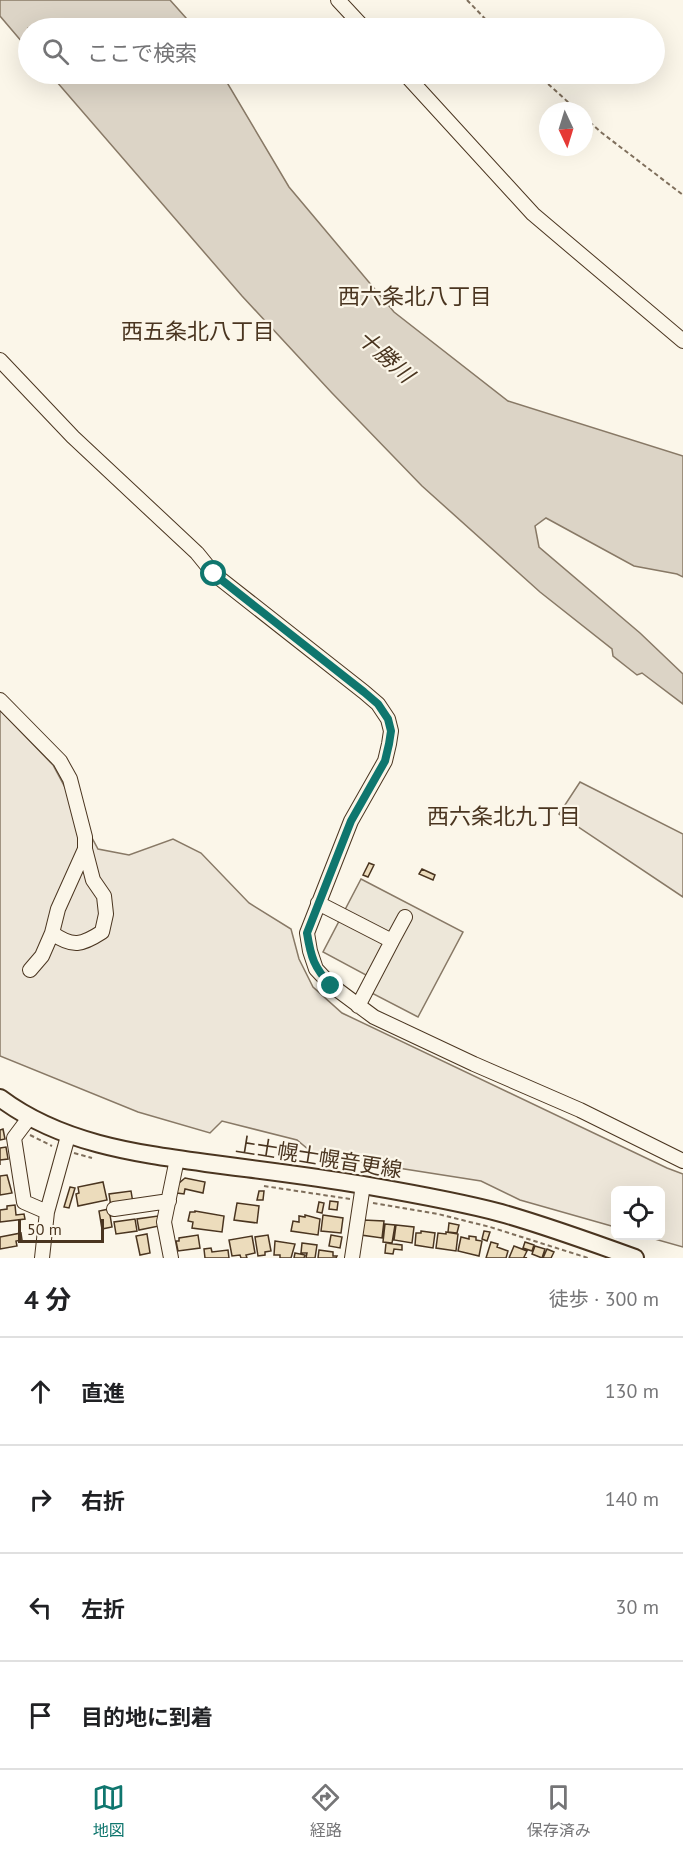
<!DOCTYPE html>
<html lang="ja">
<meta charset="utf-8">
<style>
body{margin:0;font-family:"PT Sans","Noto Sans JP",sans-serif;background:#f2f2f2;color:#202124}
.controls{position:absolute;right:18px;bottom:18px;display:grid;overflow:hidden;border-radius:9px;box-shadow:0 6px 24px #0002}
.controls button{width:54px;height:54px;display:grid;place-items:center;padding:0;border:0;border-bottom:2px solid #e0e0e0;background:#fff;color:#202124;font:30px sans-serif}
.compass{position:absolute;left:539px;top:102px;width:54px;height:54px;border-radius:50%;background:#fff;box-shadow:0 6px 24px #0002;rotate:176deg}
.scale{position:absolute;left:18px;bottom:15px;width:86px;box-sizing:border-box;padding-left:6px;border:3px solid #4a3520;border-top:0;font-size:16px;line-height:21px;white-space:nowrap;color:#4a3520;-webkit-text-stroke:4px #fbf6e9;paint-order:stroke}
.stop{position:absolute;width:18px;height:18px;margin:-14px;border:4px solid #0f766e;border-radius:50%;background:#fff}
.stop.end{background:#0f766e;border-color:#fff;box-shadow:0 2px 6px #0008}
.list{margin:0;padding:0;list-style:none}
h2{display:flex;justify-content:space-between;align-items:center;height:78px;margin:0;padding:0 24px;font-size:26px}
h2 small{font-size:20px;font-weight:400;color:#757577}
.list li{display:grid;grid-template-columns:39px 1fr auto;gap:18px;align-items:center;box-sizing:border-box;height:108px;padding:0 24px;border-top:2px solid #e0e0e0}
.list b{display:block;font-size:22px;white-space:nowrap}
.list em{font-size:20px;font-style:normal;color:#757577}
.icon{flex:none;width:33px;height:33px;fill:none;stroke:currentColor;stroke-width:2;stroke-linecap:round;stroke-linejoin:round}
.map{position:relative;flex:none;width:683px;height:1258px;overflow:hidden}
.search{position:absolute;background:#fff;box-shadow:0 6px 24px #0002;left:18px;right:18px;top:18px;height:66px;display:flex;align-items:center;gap:15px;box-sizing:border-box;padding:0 21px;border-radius:33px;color:#757577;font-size:22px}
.sheet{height:510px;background:#fff}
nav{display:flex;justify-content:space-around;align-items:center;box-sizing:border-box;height:84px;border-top:2px solid #e0e0e0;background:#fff;font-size:16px;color:#757577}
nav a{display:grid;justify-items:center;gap:3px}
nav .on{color:#0f766e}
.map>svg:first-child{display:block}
.green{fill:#ede6d9;stroke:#887966;stroke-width:1.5}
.parking{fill:#ede7d9;stroke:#887966;stroke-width:1.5}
.water{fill:#dcd4c6;stroke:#887966;stroke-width:1.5}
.building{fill:#ecdcbc;stroke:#4a3520;stroke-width:1.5}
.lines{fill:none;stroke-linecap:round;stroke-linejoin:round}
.minor-casing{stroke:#4a3520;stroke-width:16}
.major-casing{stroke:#4a3520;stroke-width:20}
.path{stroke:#7f6f5c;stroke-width:2;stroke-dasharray:4.5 3;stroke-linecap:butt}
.minor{stroke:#fbf6e9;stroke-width:14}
.major{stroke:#fbf6e9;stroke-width:16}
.route{stroke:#0f766e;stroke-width:8}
.labels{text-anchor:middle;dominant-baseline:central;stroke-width:4.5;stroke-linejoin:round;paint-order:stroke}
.street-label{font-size:21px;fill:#4a3520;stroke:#fbf6e9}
.neighbourhood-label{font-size:22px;fill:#4a3520;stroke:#fbf6e9}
.water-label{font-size:22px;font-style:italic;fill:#4a3520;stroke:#fbf6e9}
</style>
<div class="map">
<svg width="683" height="1258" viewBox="0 0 683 1258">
<rect width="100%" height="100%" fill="#fbf6e9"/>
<path class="green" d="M0,710L53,765L98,849L129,855L173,839L201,853L249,903L291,929L299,959L313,987L342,1013L667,1168L683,1174V1247L644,1236H660V1190H616L615,1227L520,1200L481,1181L315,1155L297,1140L222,1121L210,1133L138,1112L0,1056Z
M580,782L683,834V897L559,814Z"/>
<path class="parking" d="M361,879L463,932L418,1017L362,988L368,976L323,952Z"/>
<path class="water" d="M0,0H170L195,28H28V49L0,16Z
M50,74H222L289,187L394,312L508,401L683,456V577L677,574L634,566L546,518L535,526L539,547L640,633L683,674V704L642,673L637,675L613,656L612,649L540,592L422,486L332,393L242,296Z"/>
<path class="building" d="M369,863L374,865L368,877L363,875Z
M422,869L435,875L433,880L419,874Z
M3,1129L5,1139L0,1140V1130Z
M6,1147L8,1159L0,1160V1165V1148Z
M7,1175L12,1193L0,1195V1176Z
M185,1178L205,1182L203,1193L185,1189L184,1194L177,1193L178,1184Z
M103,1182L107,1200L78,1206L76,1194L79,1193L78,1187Z
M70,1187L75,1188L69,1208L64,1207Z
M131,1191L133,1203L111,1207L109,1194Z
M259,1191H264L263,1200H257Z
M330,1201L338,1202L337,1210L329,1209Z
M319,1202L324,1203L322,1213L317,1212Z
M237,1203L259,1206L257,1223L234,1220Z
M15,1205L16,1215L24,1214L25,1219L0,1222V1210L7,1209V1206Z
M109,1209L112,1227L102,1229L99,1211Z
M195,1211L224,1216L222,1232L192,1228L193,1222L188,1221L190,1212H195Z
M305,1215L320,1219L318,1235L291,1231L293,1221L299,1222V1216L305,1217Z
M323,1215L343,1218L341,1233L321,1231Z
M158,1216L159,1226L139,1230L137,1219Z
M135,1219L137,1231L116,1234L114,1222Z
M363,1220L384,1221L382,1238L361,1235Z
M449,1223L459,1225L457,1233L448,1232Z
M385,1224L395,1225L392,1243L383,1242Z
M396,1225L414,1227L412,1243L394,1240Z
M421,1231L435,1233L433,1248L415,1245L416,1233H421Z
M484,1231L490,1232L487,1241L482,1239Z
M446,1232L458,1234L456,1251L436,1248L438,1233L446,1234Z
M21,1233L22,1240L16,1241L17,1246L0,1249V1237Z
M147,1234L150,1253L140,1255L136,1236Z
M198,1235L200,1248L178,1251L176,1241H179V1238Z
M268,1235L271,1251L265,1252V1255L258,1256L255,1237Z
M331,1235L342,1237L340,1248L329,1246Z
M252,1236L255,1253L246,1255L247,1258H241L240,1255L232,1256L229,1240Z
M469,1236L476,1237V1240L482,1241L479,1256L458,1251L461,1237L469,1239Z
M275,1241L295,1244L291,1258H280V1255H274Z
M491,1242L498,1244L497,1247L508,1251L506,1258H486Z
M525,1242L534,1245L532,1251L523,1248Z
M302,1243L317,1245L315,1258H306L307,1253H301Z
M386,1243L402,1245V1250L394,1249L393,1254L385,1253Z
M514,1246L527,1251L524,1257L527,1258H509Z
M535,1246L545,1249L542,1258L532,1254Z
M211,1248L212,1252L228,1250L229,1258H205L204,1249Z
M547,1249L554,1252L551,1258H543Z
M319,1250L333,1252V1256H337L336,1258H318Z
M295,1253L305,1255L304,1258H294Z"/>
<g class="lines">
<defs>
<path id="minor" d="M338,0L364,28
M405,74L533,214L683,341
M0,360L73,437L197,553L214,574L364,692L378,704L388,719L391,731L389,744L385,761L351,821L307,933L310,951L316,969L331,985L374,1017L474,1064L580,1110L683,1161
M0,700L60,761L70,779L85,837V849L58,909L52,933L42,956L30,970
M318,903L392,941L358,1006
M52,933C73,948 82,945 102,932L106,914L104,896L93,880L85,849
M392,941L405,917
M29,1118L14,1138L24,1202L47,1212
M114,1209L169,1201
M42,1258L47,1212L68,1136
M171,1258L164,1222L177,1159
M352,1258L363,1185"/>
<path id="major" d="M0,1098C60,1143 133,1153 206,1163C258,1170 311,1176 363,1185C409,1193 456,1201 501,1213C547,1226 591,1242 635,1258"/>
</defs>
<use href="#minor" class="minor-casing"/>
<use href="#major" class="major-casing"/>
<path class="path" d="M467,0L494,28
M537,74L578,111
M584,117L602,133L683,195
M30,1135L52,1146
M74,1153L92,1158
M264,1186L350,1199
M373,1203L438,1214L490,1227L588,1258"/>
<use href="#minor" class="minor"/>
<use href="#major" class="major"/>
</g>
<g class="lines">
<path class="route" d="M214,574L364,692L378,704L388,719L391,731L389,744L385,761L351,821L307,933C311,958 314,967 331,986"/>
</g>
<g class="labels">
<g class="street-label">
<text transform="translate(319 1157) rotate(9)">上士幌士幌音更線</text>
</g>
<g class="neighbourhood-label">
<text x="415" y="296">西六条北八丁目</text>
<text x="198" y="331">西五条北八丁目</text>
<text x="504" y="816">西六条北九丁目</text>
</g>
<g class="water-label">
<text transform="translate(386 356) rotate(42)">十勝川</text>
</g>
</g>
</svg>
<div class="controls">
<button><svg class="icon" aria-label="locate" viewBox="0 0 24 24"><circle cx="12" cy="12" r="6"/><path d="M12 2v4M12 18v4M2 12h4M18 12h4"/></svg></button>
</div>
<svg class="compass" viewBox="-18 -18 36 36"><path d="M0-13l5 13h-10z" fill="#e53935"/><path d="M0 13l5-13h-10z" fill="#757577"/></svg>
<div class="scale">50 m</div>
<div class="stop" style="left:214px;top:574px"></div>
<div class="stop end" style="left:331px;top:986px"></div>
<div class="search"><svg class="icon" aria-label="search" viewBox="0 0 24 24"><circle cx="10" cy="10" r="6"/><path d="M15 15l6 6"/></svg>ここで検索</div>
</div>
<section class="sheet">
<h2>4 分<small>徒歩 · 300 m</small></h2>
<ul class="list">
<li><svg class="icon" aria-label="ahead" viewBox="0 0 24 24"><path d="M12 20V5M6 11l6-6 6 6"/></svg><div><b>直進</b></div><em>130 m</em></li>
<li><svg class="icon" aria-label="right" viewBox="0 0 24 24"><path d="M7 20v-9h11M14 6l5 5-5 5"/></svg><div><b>右折</b></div><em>140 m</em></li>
<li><svg class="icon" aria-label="left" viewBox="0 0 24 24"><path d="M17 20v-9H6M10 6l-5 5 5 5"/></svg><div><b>左折</b></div><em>30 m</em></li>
<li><svg class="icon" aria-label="arrive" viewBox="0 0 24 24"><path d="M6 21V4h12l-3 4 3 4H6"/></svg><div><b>目的地に到着</b></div></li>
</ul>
</section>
<nav>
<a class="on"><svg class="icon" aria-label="map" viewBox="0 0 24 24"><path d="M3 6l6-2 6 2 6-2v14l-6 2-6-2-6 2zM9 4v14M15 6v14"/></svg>地図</a>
<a><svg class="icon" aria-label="directions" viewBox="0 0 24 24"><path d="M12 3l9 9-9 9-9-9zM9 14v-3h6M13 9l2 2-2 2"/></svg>経路</a>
<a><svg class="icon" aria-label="saved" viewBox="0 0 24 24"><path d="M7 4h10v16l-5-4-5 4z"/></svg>保存済み</a>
</nav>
